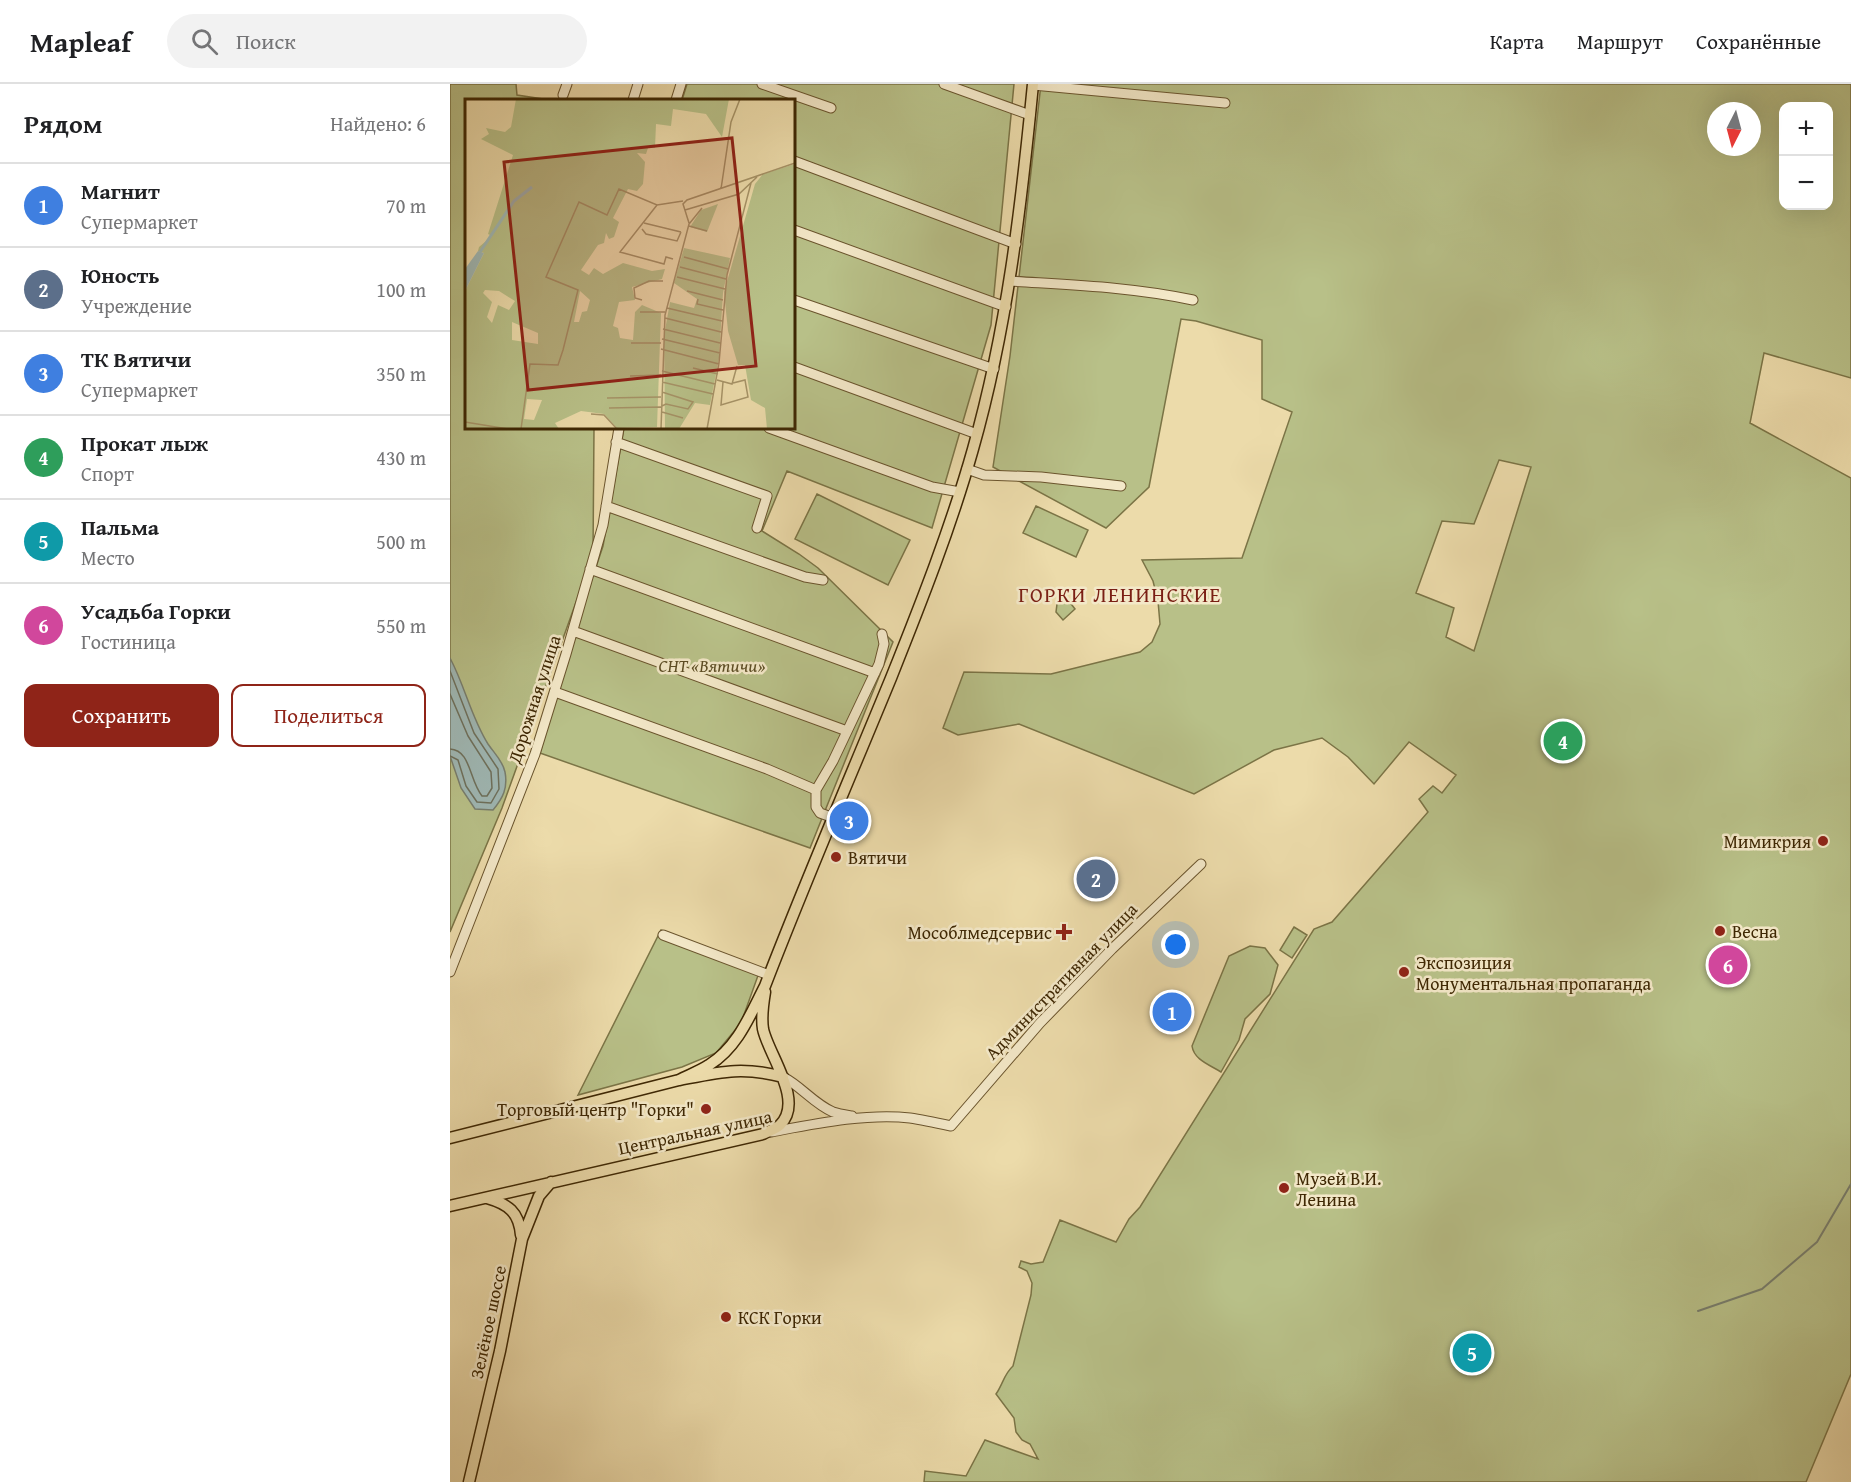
<!DOCTYPE html>
<html lang="ru">
<meta charset="utf-8">
<style>
body{margin:0;font-family:"Gentium Book Plus",serif;background:#f2f2f2;color:#202124}
.controls{position:absolute;right:18px;top:18px;display:grid;overflow:hidden;border-radius:12px;box-shadow:0 6px 24px #0002}
.controls button{width:54px;height:54px;display:grid;place-items:center;padding:0;border:0;border-bottom:2px solid #e0e0e0;background:#fff;color:#202124;font:30px sans-serif}
.compass{position:absolute;left:1257px;top:18px;width:54px;height:54px;border-radius:50%;background:#fff;box-shadow:0 6px 24px #0002;rotate:186deg}
.you{position:absolute;left:726px;top:861px;width:21px;height:21px;margin:-15px;border:4px solid #fff;border-radius:50%;background:#1a73e8;box-shadow:0 0 0 9px #1a73e833}
.badge{display:grid;place-items:center;width:39px;height:39px;border-radius:50%;background:#8f2418;color:#fff;font-size:20px;font-weight:700}
.pin{position:absolute;translate:-50% -50%;border:3px solid #fff;box-shadow:0 2px 6px #0006}
.list{margin:0;padding:0;list-style:none}
h2{display:flex;justify-content:space-between;align-items:center;height:78px;margin:0;padding:0 24px;font-size:26px}
h2 small{font-size:20px;font-weight:400;color:#757577}
.list li{display:grid;grid-template-columns:39px 1fr auto;gap:18px;align-items:center;box-sizing:border-box;height:84px;padding:0 24px;border-top:2px solid #e0e0e0}
.list b{display:block;font-size:22px;white-space:nowrap}
.list p{margin:0;font-size:20px;white-space:nowrap;color:#757577}
.list em{font-size:20px;font-style:normal;color:#757577}
.actions{display:flex;gap:12px;padding:18px 24px}
.actions a{flex:1;padding:14px 0;border:2px solid #8f2418;border-radius:12px;text-align:center;font-size:21px;color:#8f2418}
.actions .main{background:#8f2418;color:#fff}
.icon{flex:none;width:33px;height:33px;fill:none;stroke:currentColor;stroke-width:2;stroke-linecap:round;stroke-linejoin:round}
.map{position:relative;flex:none;width:1401px;height:1398px;overflow:hidden}
header{display:flex;align-items:center;gap:36px;box-sizing:border-box;height:84px;padding:0 30px;background:#fff;border-bottom:2px solid #e0e0e0}
header strong{font-size:28px}
nav{display:flex;gap:33px;margin-inline-start:auto;font-size:21px}
.search{width:420px;height:54px;background:#f2f2f2;display:flex;align-items:center;gap:15px;box-sizing:border-box;padding:0 21px;border-radius:33px;color:#757577;font-size:22px}
main{display:flex}
aside{flex:1;background:#fff}
.map>svg:first-child{display:block}
.green{fill:#b8c088;stroke:#7b7446;stroke-width:1.5;fill-rule:evenodd}
.water{fill:#9fb8b5;stroke:#787e6e;stroke-width:1.5}
.lines{fill:none;stroke-linecap:round;stroke-linejoin:round}
.shore{stroke:#6e705c;stroke-width:1.5}
.stream{stroke:#787e6e;stroke-width:2}
.minor-casing{stroke:#6a542d;stroke-width:11}
.major-casing{stroke:#3e2703;stroke-width:13}
.minor{stroke:#f3e8c8;stroke-width:9}
.major{stroke:#ecdbaa;stroke-width:10}
.poi-dot{fill:#8f2418;stroke:#f3e8c8;stroke-width:2}
.labels{text-anchor:middle;dominant-baseline:central;stroke-width:5;stroke-linejoin:round;paint-order:stroke}
.park-label{font-size:18px;font-style:italic;fill:#5c4d24;stroke:#f3e8c8}
.street-label{font-size:18px;fill:#3e2703;stroke:#f3e8c8}
.poi-label{font-size:18px;fill:#3e2703;stroke:#f3e8c8;text-anchor:start}
.quarter-label{font-size:21px;letter-spacing:1.5px;fill:#7a1f14;stroke:#f3e8c8}
.inset-river{fill:none;stroke:#9fb8b5;stroke-width:3}
.inset-road{fill:none;stroke:#a69367;stroke-width:1.5}
.view{fill:#8f2418;fill-opacity:0.15;stroke:#8f2418;stroke-width:3}
.inset-edge{fill:none;stroke:#3e2703;stroke-width:3}
</style>
<header>
<strong>Mapleaf</strong>
<div class="search"><svg class="icon" aria-label="search" viewBox="0 0 24 24"><circle cx="10" cy="10" r="6"/><path d="M15 15l6 6"/></svg>Поиск</div>
<nav><a>Карта</a><a>Маршрут</a><a>Сохранённые</a></nav>
</header>
<main>
<aside>
<h2>Рядом<small>Найдено: 6</small></h2>
<ul class="list">
<li><span class="badge" style="background:#3f7fe0">1</span><div><b>Магнит</b><p>Супермаркет</p></div><em>70 m</em></li>
<li><span class="badge" style="background:#5c6f8a">2</span><div><b>Юность</b><p>Учреждение</p></div><em>100 m</em></li>
<li><span class="badge" style="background:#3f7fe0">3</span><div><b>ТК Вятичи</b><p>Супермаркет</p></div><em>350 m</em></li>
<li><span class="badge" style="background:#2e9e5b">4</span><div><b>Прокат лыж</b><p>Спорт</p></div><em>430 m</em></li>
<li><span class="badge" style="background:#0f9aa8">5</span><div><b>Пальма</b><p>Место</p></div><em>500 m</em></li>
<li><span class="badge" style="background:#d1479c">6</span><div><b>Усадьба Горки</b><p>Гостиница</p></div><em>550 m</em></li>
</ul>
<div class="actions"><a class="main">Сохранить</a><a>Поделиться</a></div>
</aside>
<div class="map">
<svg width="1401" height="1398" viewBox="0 0 1401 1398">
<rect width="100%" height="100%" fill="#ecdbaa"/>
<filter id="stains"><feTurbulence type="fractalNoise" baseFrequency=".00333" numOctaves="4"/><feColorMatrix values="0 0 0 0 .2 0 0 0 0 .09 0 0 0 0 .02 0 0 0 .5 -.17"/></filter>
<radialGradient id="worn" r=".72"><stop offset=".6" stop-color="#630" stop-opacity="0"/><stop offset="1" stop-color="#630" stop-opacity=".3"/></radialGradient>
<path class="green" d="M0,0H66L67,11L100,16H16V344H144L143,471L52,724L0,848Z
M237,0H564L541,241L482,444L337,387L312,447L349,470L368,484L443,558L360,764L90,669L126,543L153,462L174,344H344V16H232Z
M591,0H1401V294L1314,269L1300,339L1401,394V1290L1356,1398H474L475,1387L516,1392L535,1356L588,1375L580,1360L572,1356L566,1348L564,1334L546,1310C553,1300 554,1290 563,1282L581,1211L582,1199L577,1187L569,1183L571,1177L581,1180L593,1178L610,1136L666,1158L679,1135L690,1123L864,845L882,838L978,728L969,715L983,702L992,709L1006,691L959,658L924,700L898,673L872,654L824,666L744,710L569,640L508,651L493,644L514,588L601,590L690,568L702,558L710,540L708,517L703,497L692,476L792,474L842,328L812,315V256L746,237L731,235L699,403L656,444L543,383L560,272ZM1334,22H1378V122H1334ZM1266,27H1302V63H1266ZM1049,376L1081,383L1024,567L996,553L1004,524L966,509L992,437L1024,440Z
M367,410L460,456L438,501L345,455Z
M586,422L638,446L626,473L573,449Z
M615,512L625,525L613,536L606,528L607,520Z
M844,843L857,851L842,874L830,866Z
M211,846L310,886L291,939L266,969L232,983L128,1011Z
M800,862L815,864L828,881L820,910L795,935L789,956L771,988C760,981 744,976 742,962L779,872Z"/>
<path class="water" d="M0,574C15,602 21,633 38,660C44,669 53,677 55,688C58,704 53,714 43,726L25,725L11,704L0,672Z"/>
<g class="lines">
<path class="shore" d="M0,587L24,649L48,685L49,705L41,719L27,718L16,702L8,676L0,672
M0,610L18,652L41,688L42,704L37,712H32C19,696 21,666 0,665"/>
<path class="stream" d="M1248,1227L1312,1205L1367,1158L1401,1100"/>
<defs>
<path id="minor" d="M312,0L381,24
M494,0L580,31
M583,1L775,19
M113,11L117,0
M183,16L188,0
M226,16L231,0
M344,77L566,160
M344,146L556,223
M560,197C621,201 683,203 743,216
M344,216L544,285
M344,283L527,350
M319,344L482,403L510,408
M166,358L317,412L307,444
M517,385L534,391L591,393L671,402
M156,422L355,493L373,496
M140,485L425,589
M123,547L397,647
M105,608L317,685L366,706
M384,734L370,729L366,723V706L383,677L429,580L434,560L432,550
M213,851L319,891
M0,888L85,670L116,570L153,441L169,344
M333,993C351,1002 364,1020 383,1028C389,1030 396,1031 402,1032
M321,1048C364,1040 416,1029 460,1034C473,1036 487,1039 501,1042L590,939L662,865L751,780"/>
<path id="major" d="M229,996C239,991 250,987 259,981C288,963 300,931 315,902C355,798 399,696 441,594C471,519 501,443 523,365C557,245 571,124 583,0
M0,1054L229,996C270,988 292,982 333,993
M37,1114C58,1120 69,1128 71,1151
M0,1122L313,1050C318,1047 326,1045 330,1041C355,1017 318,970 313,945C311,933 313,920 315,908
M19,1398L50,1267L72,1155L89,1112L101,1098"/>
</defs>
<use href="#minor" class="minor-casing"/>
<use href="#major" class="major-casing"/>
<use href="#minor" class="minor"/>
<use href="#major" class="major"/>
</g>
<g class="poi-dot">
<circle cx="1373" cy="757" r="6"/>
<circle cx="386" cy="773" r="6"/>
<circle cx="1270" cy="847" r="6"/>
<path d="M611 839h6v6h6v6h-6v6h-6v-6h-6v-6h6z"/>
<circle cx="954" cy="888" r="6"/>
<circle cx="256" cy="1025" r="6"/>
<circle cx="834" cy="1104" r="6"/>
<circle cx="276" cy="1233" r="6"/>
</g>
<g class="labels">
<g class="park-label">
<text x="262" y="581">СНТ «Вятичи»</text>
</g>
<g class="street-label">
<text transform="translate(84 615) rotate(-72)">Дорожная улица</text>
<text transform="translate(611 897) rotate(-46)">Административная улица</text>
<text transform="translate(245 1048) rotate(-12)">Центральная улица</text>
<text transform="translate(38 1238) rotate(-78)">Зелёное шоссе</text>
</g>
<g class="poi-label">
<text x="1361" y="757" text-anchor="end">Мимикрия</text>
<text x="398" y="773">Вятичи</text>
<text x="1282" y="847">Весна</text>
<text x="602" y="848" text-anchor="end">Мособлмедсервис</text>
<text x="966" y="878">Экспозиция<tspan x="966" dy="21">Монументальная пропаганда</tspan></text>
<text x="244" y="1025" text-anchor="end">Торговый центр "Горки"</text>
<text x="846" y="1094">Музей В.И.<tspan x="846" dy="21">Ленина</tspan></text>
<text x="288" y="1233">КСК Горки</text>
</g>
<g class="quarter-label">
<text x="670" y="510">ГОРКИ ЛЕНИНСКИЕ</text>
</g>
</g>
<g transform="translate(15 15)">
<rect width="330" height="330" fill="#ecdbaa"/>
<path d="M51,0H264L257,38L241,15L208,10L206,27L191,25L190,49H183L181,55L172,54L180,63L178,85L172,92L163,90L148,119L154,123L149,138L144,140L141,134L139,144L133,146L116,171L124,176L129,169L138,175L158,164L187,172L200,170L197,180L167,188L170,201L154,203L148,227L153,229L155,239L168,241L170,213L177,206L196,214L192,328L152,329L139,315L116,312L90,324L94,330H0L1,190L19,154L13,152L14,148L27,137L23,135L48,56L16,40L24,35L21,29L40,33L46,28ZM20,191L34,192L50,202L44,211L33,206L27,224L22,218L27,203L18,194ZM115,192L125,201L122,212L117,213L114,223H109ZM47,223L73,234V245L47,241ZM62,300L77,301L69,321L59,320ZM330,65V330H302L300,309L286,301L280,266H273L263,232L259,193L290,85L298,75ZM253,105L242,133L225,128L236,111ZM219,149L265,159L258,194L254,259L245,306L230,304L214,330H200L199,237L205,203L229,209L232,200L209,184Z" fill="#b8c088" fill-rule="evenodd"/>
<path d="M13,152L19,154L1,190L0,201V170Z" fill="#9fb8b5"/>
<path class="inset-river" d="M15,153L49,102L67,88"/>
<path class="inset-road" d="M256,90L266,23L275,0M192,106L155,153L199,165L201,158L208,160M220,111L274,95L292,78M179,124L216,133M224,124L218,105L222,101L330,64M224,127L242,132M177,130L181,135L212,142L216,133M219,158L263,170M215,168L261,180M212,178L260,190M222,192L258,201M233,200L232,205L258,211M177,201L170,199L169,189L184,182H198M202,209L257,222M175,213H200M200,219L256,233M198,230L255,244M197,240L255,254M166,244H196M196,250L254,265M228,269L253,275M197,272L250,285M165,277L196,276M252,281L267,285L272,267M197,283L248,295M258,283L256,306L283,298L280,281L268,284M197,293L228,303L223,310L201,305L197,307M142,299L196,298M0,300V323M144,309L196,308M197,313L218,319M126,315L139,316L152,330M0,323L43,330M56,330L65,265L93,266L98,251L113,191L81,178L114,103L142,116L154,90L192,106L218,102M160,330H184M196,330L200,216L224,125L237,109M242,330L254,264L262,176L286,84"/>
<path class="view" d="M267,39L291,267L63,291L39,63Z"/>
<rect width="330" height="330" class="inset-edge"/>
</g>
<rect width="100%" height="100%" filter="url(#stains)"/>
<rect width="100%" height="100%" fill="url(#worn)"/>
</svg>
<div class="controls">
<button>+</button>
<button>−</button>
</div>
<svg class="compass" viewBox="-18 -18 36 36"><path d="M0-13l5 13h-10z" fill="#e53935"/><path d="M0 13l5-13h-10z" fill="#757577"/></svg>
<div class="you"></div>
<div class="pin badge" style="left:722px;top:928px;background:#3f7fe0">1</div>
<div class="pin badge" style="left:646px;top:795px;background:#5c6f8a">2</div>
<div class="pin badge" style="left:399px;top:737px;background:#3f7fe0">3</div>
<div class="pin badge" style="left:1113px;top:657px;background:#2e9e5b">4</div>
<div class="pin badge" style="left:1022px;top:1269px;background:#0f9aa8">5</div>
<div class="pin badge" style="left:1278px;top:881px;background:#d1479c">6</div>
</div>
</main>
